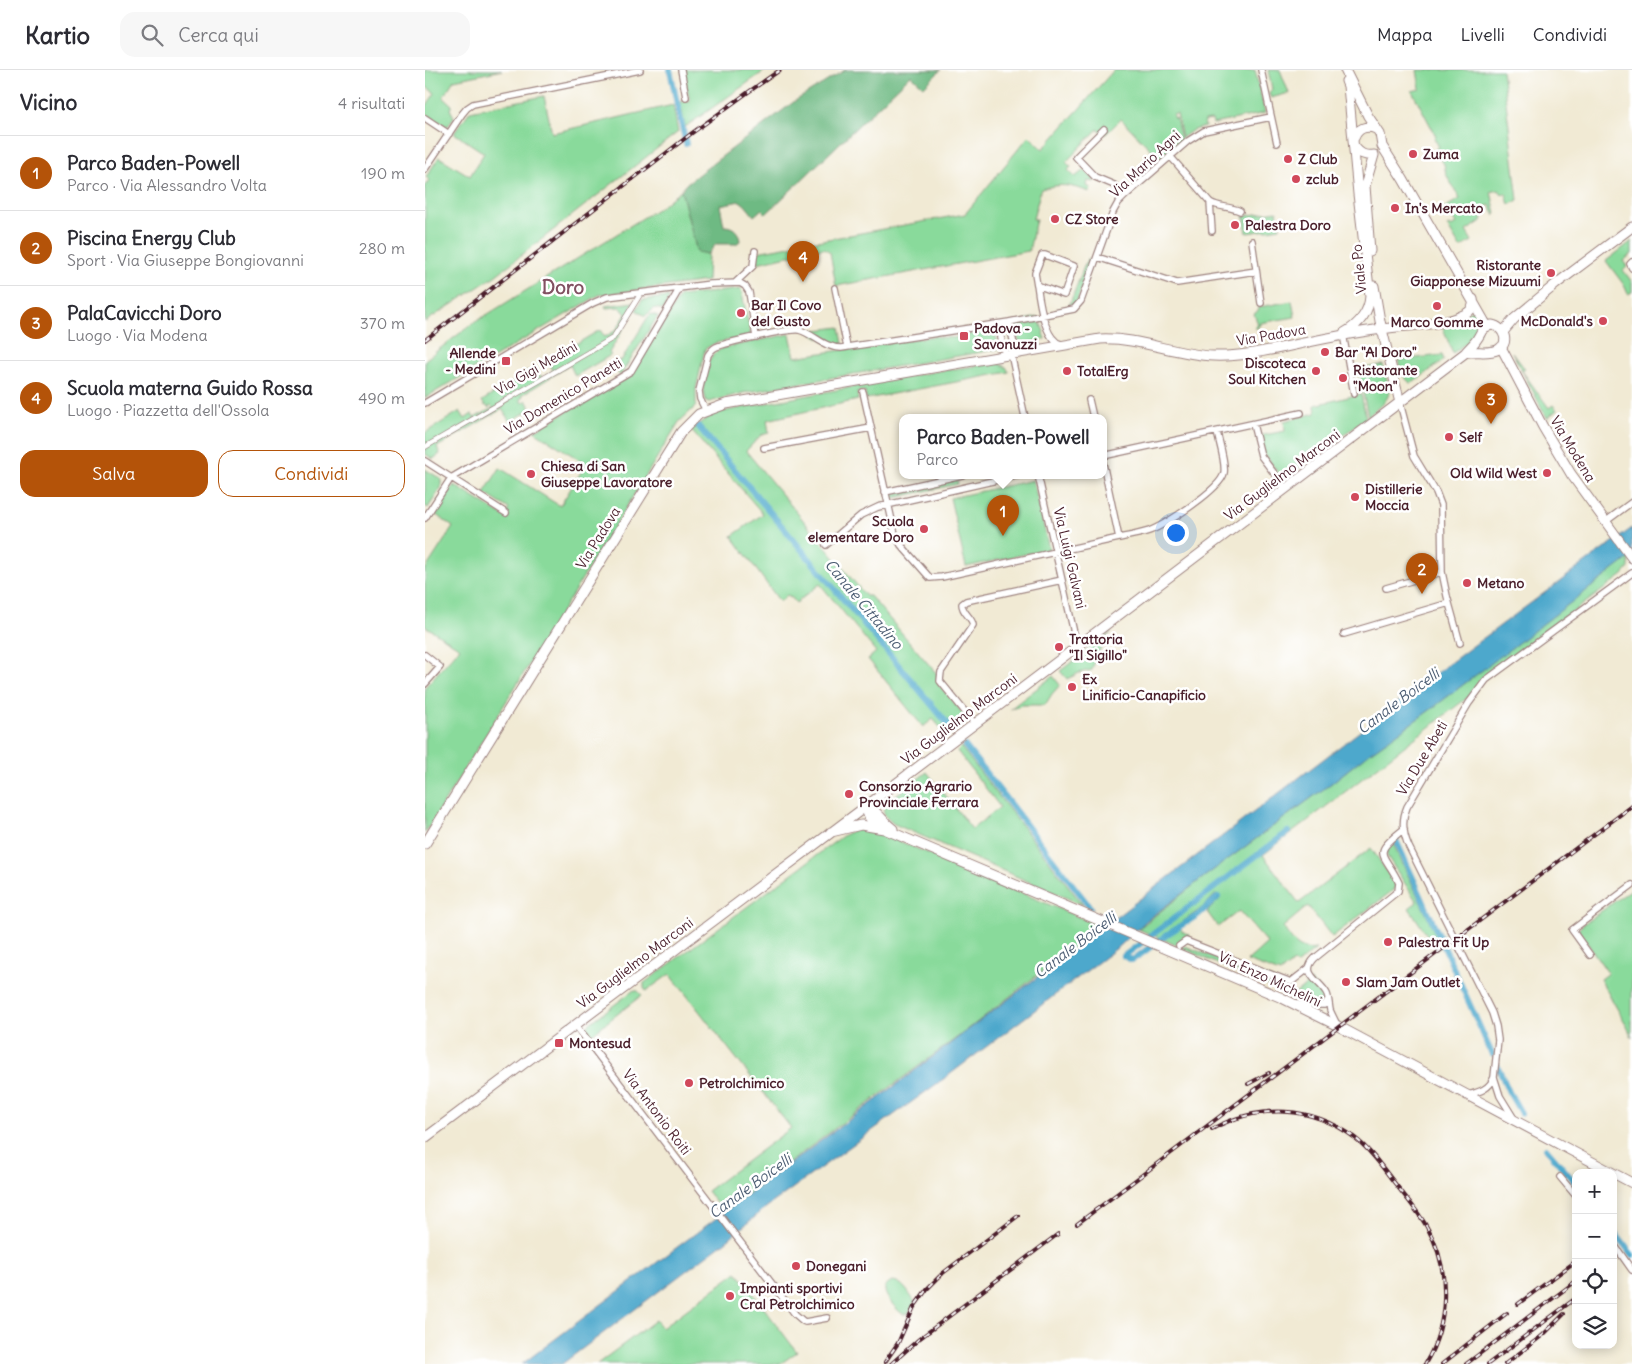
<!DOCTYPE html>
<html lang="it">
<meta charset="utf-8">
<style>
body{margin:0;font-family:Delius,sans-serif;background:#f7f7f7;color:#2b2b33}
.controls{position:absolute;right:15px;bottom:15px;display:grid;overflow:hidden;border-radius:10px;box-shadow:0 2px 12px #0003}
.controls button{width:45px;height:45px;display:grid;place-items:center;padding:0;border:0;border-bottom:1px solid #e1e1e2;background:#fff;color:#2b2b33;font:25px sans-serif}
.you{position:absolute;left:750px;top:462px;width:18px;height:18px;margin:-12px;border:4px solid #fff;border-radius:50%;background:#1a73e8;box-shadow:0 0 0 8px #1a73e833}
.badge{display:grid;place-items:center;width:32px;height:32px;border-radius:50%;background:#b45309;color:#fff;font-size:16px;font-weight:700}
.pin{position:absolute;translate:-50% -41px;filter:drop-shadow(0 1px 2px #0008)}
.pin::after{content:'';position:absolute;top:26px;width:18px;height:15px;background:inherit;clip-path:polygon(0 0,100% 0,50% 100%)}
.popup{position:absolute;left:474px;top:344px;width:208px;height:65px;box-sizing:border-box;display:grid;place-content:center;border-radius:10px;background:#fff;filter:drop-shadow(0 1px 4px #0005);font-size:16px;white-space:nowrap;color:#7c7c81}
.popup b{font-size:19px;color:#2b2b33}
.popup::after{content:'';position:absolute;left:50%;top:100%;margin-left:-10px;border:10px solid transparent;border-top-color:#fff}
.list{margin:0;padding:0;list-style:none}
h2{display:flex;justify-content:space-between;align-items:center;height:65px;margin:0;padding:0 20px;font-size:21px}
h2 small{font-size:16px;font-weight:400;color:#7c7c81}
.list li{display:grid;grid-template-columns:32px 1fr auto;gap:15px;align-items:center;box-sizing:border-box;height:75px;padding:0 20px;border-top:1px solid #e1e1e2}
.list b{display:block;font-size:19px;white-space:nowrap}
.list p{margin:0;font-size:16px;white-space:nowrap;color:#7c7c81}
.list em{font-size:16px;font-style:normal;color:#7c7c81}
.actions{display:flex;gap:10px;padding:15px 20px}
.actions a{flex:1;padding:11px 0;border:1px solid #b45309;border-radius:15px;text-align:center;font-size:18px;color:#b45309}
.actions .main{background:#b45309;color:#fff}
.icon{flex:none;width:28px;height:28px;fill:none;stroke:currentColor;stroke-width:2;stroke-linecap:round;stroke-linejoin:round}
.map{position:relative;flex:none;width:1207px;height:1294px;overflow:hidden}
header{display:flex;align-items:center;gap:30px;box-sizing:border-box;height:70px;padding:0 25px;background:#fff;border-bottom:1px solid #e1e1e2}
header strong{font-size:24px}
nav{display:flex;gap:28px;margin-inline-start:auto;font-size:18px}
.search{width:350px;height:45px;background:#f7f7f7;display:flex;align-items:center;gap:12px;box-sizing:border-box;padding:0 18px;border-radius:15px;color:#7c7c81;font-size:19px}
main{display:flex}
aside{flex:1;background:#fff}
.map>svg:first-child{display:block}
.green{fill:#89da9b;stroke:#6a7c63}
.forest{fill:#6eba83;stroke:#5c6c57}
.water{fill:#4ea8cc;stroke:#4c647c}
.lines{fill:none;stroke-linecap:round;stroke-linejoin:round}
.canal{stroke:#4ea8cc;stroke-width:6}
.pedestrian-casing{stroke:#9e8480;stroke-width:6}
.minor-casing{stroke:#9e8480;stroke-width:8}
.secondary-casing{stroke:#9e8480;stroke-width:11}
.primary-casing{stroke:#9e8480;stroke-width:11}
.pedestrian{stroke:#fff;stroke-width:4.5}
.minor{stroke:#fff;stroke-width:5.5}
.secondary{stroke:#fff;stroke-width:9}
.primary{stroke:#fff;stroke-width:9}
.rail-casing{stroke:#4a1f2b;stroke-width:4}
.rail{stroke:#fff;stroke-width:2;stroke-dasharray:5.5;stroke-linecap:butt}
.poi-dot{fill:#d1495b;stroke:#fff;stroke-width:2}
.labels{text-anchor:middle;dominant-baseline:central;stroke-width:5;stroke-linejoin:round;paint-order:stroke}
.poi-label{font-size:14px;font-weight:bold;fill:#4a1f2b;stroke:#fff;text-anchor:start}
.street-label{font-size:14px;fill:#4a1f2b;stroke:#fff}
.water-label{font-size:15px;font-style:italic;fill:#4c5d73;stroke:#fff}
.district-label{font-size:19px;font-weight:bold;fill:#825162;stroke:#fff}
</style>
<header>
<strong>Kartio</strong>
<div class="search"><svg class="icon" aria-label="search" viewBox="0 0 24 24"><circle cx="10" cy="10" r="6"/><path d="M15 15l6 6"/></svg>Cerca qui</div>
<nav><a>Mappa</a><a>Livelli</a><a>Condividi</a></nav>
</header>
<main>
<aside>
<h2>Vicino<small>4 risultati</small></h2>
<ul class="list">
<li><span class="badge">1</span><div><b>Parco Baden-Powell</b><p>Parco · Via Alessandro Volta</p></div><em>190 m</em></li>
<li><span class="badge">2</span><div><b>Piscina Energy Club</b><p>Sport · Via Giuseppe Bongiovanni</p></div><em>280 m</em></li>
<li><span class="badge">3</span><div><b>PalaCavicchi Doro</b><p>Luogo · Via Modena</p></div><em>370 m</em></li>
<li><span class="badge">4</span><div><b>Scuola materna Guido Rossa</b><p>Luogo · Piazzetta dell'Ossola</p></div><em>490 m</em></li>
</ul>
<div class="actions"><a class="main">Salva</a><a>Condividi</a></div>
</aside>
<div class="map">
<svg width="1207" height="1294" viewBox="0 0 1207 1294">
<rect width="100%" height="100%" fill="#fff"/>
<filter id="ink" filterUnits="userSpaceOnUse"><feTurbulence type="fractalNoise" baseFrequency=".02" numOctaves="2"/><feDisplacementMap in="SourceGraphic" scale="10" xChannelSelector="R" yChannelSelector="G"/><feConvolveMatrix kernelMatrix="1 2 1 2 8 2 1 2 1" color-interpolation-filters="sRGB"/></filter>
<filter id="wash" filterUnits="userSpaceOnUse"><feTurbulence type="fractalNoise" baseFrequency=".0096" numOctaves="4" result="noise"/><feDisplacementMap in="SourceGraphic" scale="20" xChannelSelector="R" yChannelSelector="G"/><feGaussianBlur stdDeviation="1.12" result="paint"/><feColorMatrix in="noise" values="0 0 0 0 0 0 0 0 0 0 0 0 0 0 0 0 0 1.4 0 .05"/><feComposite in="paint" operator="in"/></filter>
<g filter="url(#wash)">
<rect width="100%" height="100%" fill="#f1ead4"/>
<path class="green" d="M0,0H77L29,10L18,27L27,35L25,39L29,47L23,56H21L0,43V38L10,23L0,16Z
M258,0H341L260,57L255,32L265,31Z
M689,0H830L840,43L788,54L787,50L779,51L780,57L768,60L757,68L752,44L748,45L749,49L751,48L756,69L755,71L745,79L747,82L736,90L696,49L680,65L673,59L641,92L646,97L643,100L650,107L659,100L668,108L669,112L663,111L662,116L666,118L665,122C643,115 638,113 616,119L608,149H611L604,181L598,182L411,216L405,182L399,178L332,193V182L540,144L604,66L618,79Z
M843,0H855L864,23L846,28L844,24L847,19Z
M992,0H1077L1093,130L1084,135L1081,123L1077,124L1074,120L1066,122L1071,143L1070,145L1065,135L1053,140L1058,150L1041,161L1047,171L1035,178L1022,156L1025,155L1026,157L1031,154L1023,141L1015,145L1013,141L1035,129L1021,104L1019,94L1010,80L1014,77L1009,68L1011,66L987,21L995,19Z
M119,26L127,63L248,35L253,62L70,206L0,252V116L4,110L1,107L14,87L45,106L59,83L29,63L45,41Z
M256,120L272,182L283,184L282,211L174,225L0,328V290L47,254L237,136Z
M852,141L855,158L822,163L819,146Z
M1207,171V184L1198,191L1202,196L1198,200L1207,212V222L1203,224L1199,215L1181,191Z
M662,189L667,191L651,233L644,236Z
M316,219L326,266L290,273L280,279L271,319V336L254,352L0,763V617L35,578L0,556V500L28,457L10,444L29,415L80,447L84,439L59,423L75,398L135,436L161,394L109,361L208,302L255,226Z
M243,227L244,228L238,240L230,238L220,246L211,240L217,230Z
M867,231L870,247L835,253V255L833,256V258H829L833,254L829,244L834,240V237Z
M209,232L206,236L210,239L184,283L186,285L150,306L145,295L97,325L98,327L95,329L97,333L101,330L106,339L85,352L77,339L12,377L15,384L8,389L0,384V363L35,341L40,349L47,344L49,348L68,338L66,336L63,338L61,335L60,336L57,331L99,305L98,303L103,300L108,309L116,305L118,309L128,300L125,295L129,293L127,288L175,260L180,267L191,260L201,244L195,237L181,238L180,236Z
M1049,239L1057,254L1053,257L1055,262L1028,283L1018,259L1019,255Z
M226,244L233,246L195,306L190,297L194,290L196,291L223,247Z
M613,247L619,262L618,263L620,269L600,273L594,271L591,265L590,252Z
M415,257L418,274C406,277 393,266 383,261Z
M559,258C571,260 572,268 574,279L318,323L284,332L281,331L278,319L283,292L288,284L298,278L365,264L370,287L509,266C528,270 542,267 559,258Z
M1087,282L1100,299L1097,301L1124,338L1128,335L1132,340L1122,348Z
M1017,285L1019,290L989,312L986,313C977,308 976,299 974,290Z
M573,293L581,297L584,302L441,329L440,321L432,322L433,330L342,350L344,363L336,365L321,381L441,526H445L512,604L513,614L542,648L521,664L508,649L498,657L443,589L451,582L395,514L371,533L366,527L362,525L355,532L307,466L338,444L265,359L291,343L320,337L513,301Z
M958,295C966,327 970,324 943,346L933,299Z
M936,324L941,348L858,410L839,383L834,366L860,361L859,351L891,343L890,335Z
M0,399L16,409V418L3,438L0,436Z
M532,409L533,414L464,429L463,425Z
M608,410L624,479L541,497L525,428Z
M1204,488V498L1198,505L1061,606L1042,628L838,785L874,833L946,778L970,813V817L967,821L907,867L883,836L858,857C867,870 873,882 891,879L871,895L868,892L855,903L822,891L842,873L814,841L793,857L782,842L795,829L791,824L777,838L753,855L757,861L764,865L751,875L713,859L779,807L904,715L939,687L1005,640Z
M686,562C677,573 671,586 667,600L654,603L642,609L635,601Z
M628,606L635,615L627,624L620,635H597L585,639Z
M536,677L658,835L469,754C461,748 454,742 462,732L502,702L547,759L575,737L532,681Z
M443,758L675,856L542,960L298,1142L282,1121L366,1058L245,904L221,921L219,918V913L419,765L431,759Z
M968,773L1016,876L1012,880L984,838L992,832L962,786V778Z
M1207,819V968L1201,954L1175,909L1183,903L1153,860L1157,855Z
M760,876L849,910L864,918L870,924L886,911L898,924V930L893,933L883,930H874L757,878Z
M209,920L213,921L217,925L163,967L161,960L165,953Z
M312,1202L372,1282L355,1294H172L231,1250L237,1258Z
M467,1211C478,1211 484,1224 490,1232L483,1244C479,1244 478,1245 475,1242C470,1238 460,1226 460,1221C459,1216 463,1213 467,1211Z"/>
<path class="forest" d="M420,0H516L499,17L486,5L341,144L337,139L329,146L320,135L315,131L295,135L299,156C308,156 314,161 315,171L311,174H291L283,184L272,182L256,120L262,113L370,31Z"/>
<path class="water" d="M1207,458V486L1005,640L939,687L904,715L779,807L721,851L696,875L524,1005L343,1136L301,1171L137,1294H97L255,1175L459,1024L1010,604Z"/>
<g class="lines">
<path class="canal" d="M245,0L261,74
M273,356L527,659
M540,676L665,837
M971,770L1067,984
M793,827L773,845L744,863L712,887L707,890L699,886L863,762
M1072,995L1084,1022L1096,1043
M1121,1078L1151,1114
M1188,1160L1207,1185"/>
</g>
</g>
<g filter="url(#ink)">
<g class="lines">
<defs>
<path id="pedestrian" d="M0,377L188,268L216,223"/>
<path id="minor" d="M256,0L261,27
M836,0L852,73
M0,48L24,64
M679,59L651,87L670,107L689,115L700,126
M745,86L785,132C794,138 805,136 815,141
M0,99L37,44L42,38L48,34L215,0
M785,132L787,161
M827,171L836,233
M617,185H620L649,196L639,225L612,215L610,203Z
M672,187L752,213L831,201
M1207,192L1205,194L1207,198
M310,213L328,196L330,181
M612,214C614,229 619,270 636,274
M410,218L422,277
M584,252L591,283
M573,254L580,285
M918,264L929,324
M586,284L600,347
M438,322L470,464L476,475L505,508L517,507L694,468C704,466 715,464 724,461C740,455 796,419 799,403C801,393 794,372 792,362
M664,330L668,347
M0,333L168,233L182,227L286,214L315,213L320,216L324,222L331,267
M975,333L989,386L1011,422L1016,435L1017,502L1022,526L1035,573
M281,341L275,329L274,321L283,285C285,282 287,279 291,277C300,273 365,258 374,260C389,264 399,278 416,278L584,252L649,239L656,231L688,142L693,133L700,126L763,71L779,61L846,47
M828,354L836,386L861,419
M339,378L446,358
M678,386L876,343
M0,391L81,443
M678,393L694,468
M613,405L652,576
M460,422L537,405
M0,448L26,408L206,301L255,218
M1180,452L1207,432
M401,475L436,445L453,437L594,405
M961,518L1017,502
M919,564L1024,533
M0,585L15,597L0,614
M550,654L515,611L516,602L548,555C547,547 537,543 537,534L541,531L637,510
M754,876L761,871L866,912L884,898
M1165,885L1147,860L1207,815
M872,935C882,931 889,936 899,935L903,930
M912,955C910,950 907,945 905,940C904,935 904,929 902,924C896,911 874,904 890,888L973,821L974,813C960,782 944,786 979,759
M151,956L370,1244L378,1251L380,1252L402,1248
M1043,1025C1054,1022 1065,1019 1069,1007
M1088,1047L1075,1026L1069,1007L1073,970L1071,956L1067,943L984,777C978,764 976,751 982,737L1044,633L1061,610L1207,503
M1135,1107L1151,1126
M1188,1173L1207,1200"/>
<path id="secondary" d="M920,0L943,46L955,64L957,76L978,109L1062,256
M929,68C933,58 941,55 951,59
M929,76C935,84 939,86 949,85
M945,181L940,116L949,85
M949,216L955,251L975,333
M1078,262L1089,249L1131,214L1207,157
M919,263C933,255 944,243 945,226L933,124L923,16L921,11
M1076,277L1118,357L1146,404L1207,488
M1040,283C1044,278 1049,274 1052,269C1057,262 1056,257 1067,255
M440,737L1040,283C1050,280 1063,284 1072,280C1086,274 1079,257 1067,255
M0,774L256,362L274,344L301,334L675,269C714,267 750,285 788,286C812,287 836,282 860,277C892,270 925,263 957,259C981,255 1016,256 1036,246C1044,243 1050,237 1048,229"/>
<path id="primary" d="M440,737C452,739 458,752 468,759
M440,737L444,747L453,757
M406,762L436,755L459,759L857,928L913,956L1188,1103
M0,1068L440,737
M1188,1103L1207,1113"/>
</defs>
<use href="#pedestrian" class="pedestrian-casing"/>
<use href="#minor" class="minor-casing"/>
<use href="#secondary" class="secondary-casing"/>
<use href="#primary" class="primary-casing"/>
<use href="#pedestrian" class="pedestrian"/>
<use href="#minor" class="minor"/>
<use href="#secondary" class="secondary"/>
<use href="#primary" class="primary"/>
<defs>
<path id="rail" d="M0,270L267,63L322,23L355,0
M823,1014L844,1003
M787,1059C834,1034 887,1035 930,1068C947,1081 959,1100 972,1116C983,1130 995,1144 1003,1159C1026,1200 1024,1254 1000,1294
M652,1154L1207,736
M1093,1234L1151,1191
M460,1292L473,1273L489,1237L502,1219L518,1203L593,1146
M466,1294L494,1269L633,1164
M1017,1294L1082,1243
M1041,1294L1151,1211
M1063,1294L1151,1228
M1080,1294L1118,1265L1139,1244"/>
</defs>
<use href="#rail" class="rail-casing"/>
<use href="#rail" class="rail"/>
</g>
</g>
<g class="poi-dot">
<circle cx="988" cy="84" r="5"/>
<circle cx="863" cy="89" r="5"/>
<circle cx="871" cy="109" r="5"/>
<circle cx="970" cy="138" r="5"/>
<circle cx="630" cy="149" r="5"/>
<circle cx="810" cy="155" r="5"/>
<circle cx="1126" cy="203" r="5"/>
<circle cx="1012" cy="236" r="5"/>
<circle cx="316" cy="243" r="5"/>
<circle cx="1178" cy="251" r="5"/>
<rect x="534" y="261" width="10" height="10" rx="2.5"/>
<circle cx="900" cy="282" r="5"/>
<rect x="76" y="286" width="10" height="10" rx="2.5"/>
<circle cx="642" cy="301" r="5"/>
<circle cx="891" cy="301" r="5"/>
<circle cx="918" cy="308" r="5"/>
<circle cx="1024" cy="367" r="5"/>
<circle cx="1122" cy="403" r="5"/>
<circle cx="106" cy="404" r="5"/>
<circle cx="930" cy="427" r="5"/>
<circle cx="499" cy="459" r="5"/>
<circle cx="1042" cy="513" r="5"/>
<circle cx="634" cy="577" r="5"/>
<circle cx="647" cy="617" r="5"/>
<circle cx="424" cy="724" r="5"/>
<circle cx="963" cy="872" r="5"/>
<circle cx="921" cy="912" r="5"/>
<rect x="129" y="968" width="10" height="10" rx="2.5"/>
<circle cx="264" cy="1013" r="5"/>
<circle cx="371" cy="1196" r="5"/>
<circle cx="305" cy="1226" r="5"/>
</g>
<g class="labels">
<g class="poi-label">
<text x="998" y="84">Zuma</text>
<text x="873" y="89">Z Club</text>
<text x="881" y="109">zclub</text>
<text x="980" y="138">In's Mercato</text>
<text x="640" y="149">CZ Store</text>
<text x="820" y="155">Palestra Doro</text>
<text x="1116" y="195" text-anchor="end">Ristorante<tspan x="1116" dy="16">Giapponese Mizuumi</tspan></text>
<text x="326" y="235">Bar Il Covo<tspan x="326" dy="16">del Gusto</tspan></text>
<text x="1168" y="251" text-anchor="end">McDonald's</text>
<text x="1012" y="252" text-anchor="middle">Marco Gomme</text>
<text x="549" y="258">Padova -<tspan x="549" dy="16">Savonuzzi</tspan></text>
<text x="910" y="282">Bar "Al Doro"</text>
<text x="71" y="283" text-anchor="end">Allende<tspan x="71" dy="16">- Medini</tspan></text>
<text x="881" y="293" text-anchor="end">Discoteca<tspan x="881" dy="16">Soul Kitchen</tspan></text>
<text x="928" y="300">Ristorante<tspan x="928" dy="16">"Moon"</tspan></text>
<text x="652" y="301">TotalErg</text>
<text x="1034" y="367">Self</text>
<text x="116" y="396">Chiesa di San<tspan x="116" dy="16">Giuseppe Lavoratore</tspan></text>
<text x="1112" y="403" text-anchor="end">Old Wild West</text>
<text x="940" y="419">Distillerie<tspan x="940" dy="16">Moccia</tspan></text>
<text x="489" y="451" text-anchor="end">Scuola<tspan x="489" dy="16">elementare Doro</tspan></text>
<text x="1052" y="513">Metano</text>
<text x="644" y="569">Trattoria<tspan x="644" dy="16">"Il Sigillo"</tspan></text>
<text x="657" y="609">Ex<tspan x="657" dy="16">Linificio-Canapificio</tspan></text>
<text x="434" y="716">Consorzio Agrario<tspan x="434" dy="16">Provinciale Ferrara</tspan></text>
<text x="973" y="872">Palestra Fit Up</text>
<text x="931" y="912">Slam Jam Outlet</text>
<text x="144" y="973">Montesud</text>
<text x="274" y="1013">Petrolchimico</text>
<text x="381" y="1196">Donegani</text>
<text x="315" y="1218">Impianti sportivi<tspan x="315" dy="16">Cral Petrolchimico</tspan></text>
</g>
<g class="street-label">
<text transform="translate(720 94) rotate(-43)">Via Mario Agni</text>
<text transform="translate(934 199) rotate(-96)">Viale Po</text>
<text transform="translate(846 265) rotate(-10)">Via Padova</text>
<text transform="translate(111 298) rotate(-30)">Via Gigi Medini</text>
<text transform="translate(138 326) rotate(-31)">Via Domenico Panetti</text>
<text transform="translate(1148 379) rotate(59)">Via Modena</text>
<text transform="translate(857 405) rotate(-37)">Via Guglielmo Marconi</text>
<text transform="translate(173 468) rotate(-58)">Via Padova</text>
<text transform="translate(645 488) rotate(77)">Via Luigi Galvani</text>
<text transform="translate(534 649) rotate(-37)">Via Guglielmo Marconi</text>
<text transform="translate(997 688) rotate(-59)">Via Due Abeti</text>
<text transform="translate(210 893) rotate(-37)">Via Guglielmo Marconi</text>
<text transform="translate(845 909) rotate(25)">Via Enzo Michelini</text>
<text transform="translate(232 1042) rotate(53)">Via Antonio Roiti</text>
</g>
<g class="water-label">
<text transform="translate(439 534) rotate(50)">Canale Cittadino</text>
<text transform="translate(973 631) rotate(-37)">Canale Boicelli</text>
<text transform="translate(650 875) rotate(-37)">Canale Boicelli</text>
<text transform="translate(325 1116) rotate(-36)">Canale Boicelli</text>
</g>
<g class="district-label">
<text x="138" y="217">Doro</text>
</g>
</g>
</svg>
<div class="controls">
<button>+</button>
<button>−</button>
<button><svg class="icon" aria-label="locate" viewBox="0 0 24 24"><circle cx="12" cy="12" r="6"/><path d="M12 2v4M12 18v4M2 12h4M18 12h4"/></svg></button>
<button><svg class="icon" aria-label="layers" viewBox="0 0 24 24"><path d="M12 4l9 5-9 5-9-5zM3 14l9 5 9-5"/></svg></button>
</div>
<div class="you"></div>
<div class="pin badge" style="left:578px;top:466px">1</div>
<div class="popup"><b>Parco Baden-Powell</b>Parco</div>
<div class="pin badge" style="left:997px;top:524px">2</div>
<div class="pin badge" style="left:1066px;top:354px">3</div>
<div class="pin badge" style="left:378px;top:212px">4</div>
</div>
</main>
